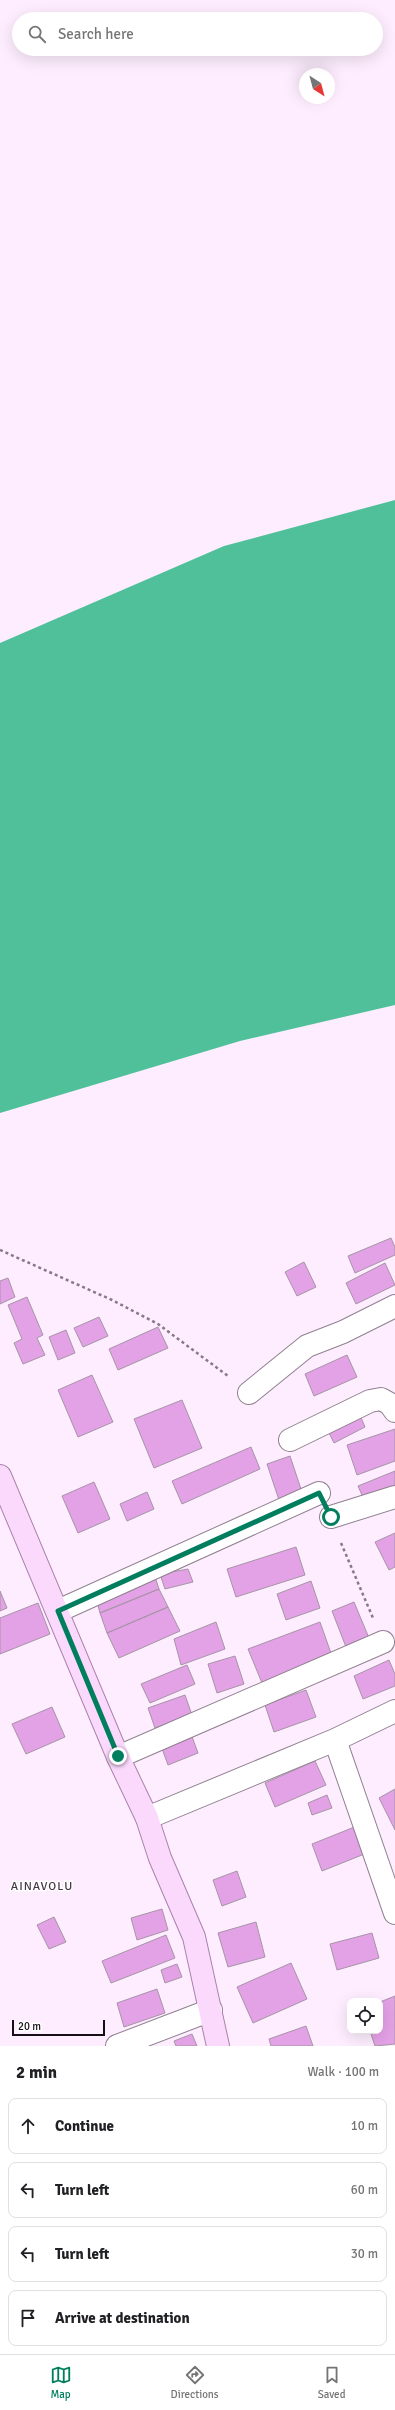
<!DOCTYPE html>
<meta charset="utf-8">
<style>
body{margin:0;font-family:Signika,sans-serif;background:#f6f6f6;color:#202124}
.controls{position:absolute;right:12px;bottom:12px;display:grid;overflow:hidden;border-radius:8px;box-shadow:0 4px 16px #0002}
.controls button{width:36px;height:36px;display:grid;place-items:center;padding:0;border:0;border-bottom:1px solid #e0e0e0;background:#fff;color:#202124;font:20px sans-serif}
.compass{position:absolute;left:299px;top:68px;width:36px;height:36px;border-radius:50%;background:#fff;box-shadow:0 4px 16px #0002;rotate:144deg}
.scale{position:absolute;left:12px;bottom:10px;width:93px;box-sizing:border-box;padding-left:4px;border:2px solid #150f15;border-top:0;font-size:11px;line-height:14px;white-space:nowrap;color:#150f15;-webkit-text-stroke:3px #fff;paint-order:stroke}
.stop{position:absolute;width:12px;height:12px;margin:-9px;border:3px solid #007e5e;border-radius:50%;background:#fff}
.stop.end{background:#007e5e;border-color:#fff;box-shadow:0 1px 4px #0008}
.list{margin:0;padding:0;list-style:none}
h2{display:flex;justify-content:space-between;align-items:center;height:52px;margin:0;padding:0 16px;font-size:17px}
h2 small{font-size:13px;font-weight:400;color:#757577}
.list li{display:grid;grid-template-columns:26px 1fr auto;gap:12px;align-items:center;box-sizing:border-box;height:56px;margin:0 8px 8px;padding:0 8px;border:1px solid #e0e0e0;border-radius:8px}
.list b{display:block;font-size:15px;white-space:nowrap}
.list em{font-size:13px;font-style:normal;color:#757577}
.icon{flex:none;width:22px;height:22px;fill:none;stroke:currentColor;stroke-width:2;stroke-linecap:round;stroke-linejoin:round}
.map{position:relative;flex:none;width:395px;height:2046px;overflow:hidden}
.search{position:absolute;background:#fff;box-shadow:0 4px 16px #0002;left:12px;right:12px;top:12px;height:44px;display:flex;align-items:center;gap:10px;box-sizing:border-box;padding:0 14px;border-radius:22px;color:#757577;font-size:15px}
.sheet{height:308px;background:#fff}
nav{display:flex;justify-content:space-around;align-items:center;box-sizing:border-box;height:56px;border-top:1px solid #e0e0e0;background:#fff;font-size:11px;color:#757577}
nav a{display:grid;justify-items:center;gap:2px}
nav .on{color:#007e5e}
.map>svg:first-child{display:block}
.water{fill:#4fc099}
.building{fill:#e3a1e6;stroke:#a595a5}
.lines{fill:none;stroke-linecap:round;stroke-linejoin:round}
.minor-casing{stroke:#908190;stroke-width:24}
.major-casing{stroke:#a982aa;stroke-width:24}
.path{stroke:#857a86;stroke-width:2.5;stroke-dasharray:3 3;stroke-linecap:butt}
.minor{stroke:#fff;stroke-width:22}
.major{stroke:#fbd9fd;stroke-width:22}
.route{stroke:#007e5e;stroke-width:5}
.labels{text-anchor:middle;dominant-baseline:central;stroke-width:3;stroke-linejoin:round;paint-order:stroke}
.quarter-label{font-size:12px;letter-spacing:1px;fill:#453845;stroke:#fff}
</style>
<div class="map">
<svg width="395" height="2046" viewBox="0 0 395 2046">
<rect width="100%" height="100%" fill="#fdedfe"/>
<path class="water" d="M395,500V1005L240,1041L0,1113V643L224,546Z"/>
<path class="building" d="M391,1238L395,1247V1255L355,1273L348,1256Z
M304,1262L316,1287L297,1296L285,1272Z
M385,1263L395,1285L356,1304L346,1283Z
M8,1278L15,1297L0,1304V1281Z
M27,1297L43,1335L37,1338L45,1355L23,1364L14,1343L22,1339L8,1305Z
M99,1317L108,1336L83,1347L74,1328Z
M158,1327L168,1348L118,1370L109,1349Z
M66,1330L75,1353L58,1360L49,1337Z
M347,1355L357,1377L314,1396L305,1374Z
M92,1375L113,1422L78,1437L58,1390Z
M182,1400L202,1448L154,1468L134,1419Z
M359,1413L365,1427L334,1443L327,1429Z
M395,1429V1461L357,1475L347,1445Z
M251,1447L260,1469L182,1504L172,1481Z
M290,1456L302,1492L279,1500L267,1464Z
M395,1471V1493L365,1502L358,1486Z
M94,1482L110,1519L78,1533L62,1496Z
M147,1492L154,1509L127,1521L120,1504Z
M395,1533V1567L389,1570L375,1542Z
M296,1547L305,1575L236,1597L227,1569Z
M188,1569L193,1582L165,1589L160,1574Z
M154,1574L159,1589L100,1613L96,1598Z
M311,1581L320,1608L286,1620L277,1594Z
M159,1589L168,1607L107,1633L100,1613Z
M0,1591L7,1608L0,1611Z
M354,1602L369,1638L346,1647L332,1611Z
M38,1603L50,1634L0,1654V1618Z
M168,1607L180,1631L119,1658L107,1633Z
M216,1622L225,1649L181,1665L174,1639Z
M320,1622L332,1656L262,1683L248,1649Z
M235,1656L244,1684L217,1693L208,1664Z
M389,1660L395,1674V1686L363,1699L354,1676Z
M187,1665L195,1684L150,1703L141,1684Z
M306,1690L316,1717L274,1732L265,1705Z
M185,1695L192,1715L155,1728L148,1708Z
M52,1707L65,1737L26,1754L12,1724Z
M190,1731L198,1753L168,1765L160,1743Z
M315,1761L326,1785L275,1807L265,1783Z
M395,1789V1830L379,1798Z
M327,1795L332,1808L312,1815L308,1803Z
M357,1826L367,1853L322,1871L312,1844Z
M237,1871L246,1897L222,1906L213,1880Z
M162,1909L168,1930L137,1940L131,1918Z
M54,1917L66,1942L49,1949L37,1925Z
M256,1922L265,1957L228,1967L218,1933Z
M372,1933L379,1958L337,1970L330,1944Z
M166,1935L175,1958L111,1983L102,1961Z
M291,1963L307,1999L253,2023L237,1987Z
M177,1964L182,1977L165,1983L161,1970Z
M157,1989L165,2013L124,2027L117,2003Z
M395,1996V2044L375,2046L370,2031H380V2002Z
M306,2026L313,2046H271L269,2039Z
M192,2034L197,2046H176L174,2041Z"/>
<g class="lines">
<defs>
<path id="minor" d="M249,1393L307,1346L343,1332L395,1306
M290,1440L370,1401L381,1399L390,1404L395,1411
M331,1517L395,1497
M58,1611L319,1493
M335,1740L395,1913
M118,1757L383,1642
M147,1818L335,1740L395,1711
M117,2046L211,2010"/>
<path id="major" d="M0,1476L118,1757L147,1818L160,1858L194,1937L218,2046"/>
</defs>
<use href="#minor" class="minor-casing"/>
<use href="#major" class="major-casing"/>
<path class="path" d="M0,1250L112,1300L158,1324L228,1376
M341,1543L373,1618"/>
<use href="#minor" class="minor"/>
<use href="#major" class="major"/>
</g>
<g class="lines">
<path class="route" d="M118,1756L58,1611L319,1493L331,1517"/>
</g>
<g class="labels">
<g class="quarter-label">
<text x="42" y="1886">AINAVOLU</text>
</g>
</g>
</svg>
<div class="controls">
<button><svg class="icon" aria-label="locate" viewBox="0 0 24 24"><circle cx="12" cy="12" r="6"/><path d="M12 2v4M12 18v4M2 12h4M18 12h4"/></svg></button>
</div>
<svg class="compass" viewBox="-18 -18 36 36"><path d="M0-13l5 13h-10z" fill="#e53935"/><path d="M0 13l5-13h-10z" fill="#757577"/></svg>
<div class="scale">20 m</div>
<div class="stop" style="left:331px;top:1517px"></div>
<div class="stop end" style="left:118px;top:1756px"></div>
<div class="search"><svg class="icon" aria-label="search" viewBox="0 0 24 24"><circle cx="10" cy="10" r="6"/><path d="M15 15l6 6"/></svg>Search here</div>
</div>
<section class="sheet">
<h2>2 min<small>Walk · 100 m</small></h2>
<ul class="list">
<li><svg class="icon" aria-label="ahead" viewBox="0 0 24 24"><path d="M12 20V5M6 11l6-6 6 6"/></svg><div><b>Continue</b></div><em>10 m</em></li>
<li><svg class="icon" aria-label="left" viewBox="0 0 24 24"><path d="M17 20v-9H6M10 6l-5 5 5 5"/></svg><div><b>Turn left</b></div><em>60 m</em></li>
<li><svg class="icon" aria-label="left" viewBox="0 0 24 24"><path d="M17 20v-9H6M10 6l-5 5 5 5"/></svg><div><b>Turn left</b></div><em>30 m</em></li>
<li><svg class="icon" aria-label="arrive" viewBox="0 0 24 24"><path d="M6 21V4h12l-3 4 3 4H6"/></svg><div><b>Arrive at destination</b></div></li>
</ul>
</section>
<nav>
<a class="on"><svg class="icon" aria-label="map" viewBox="0 0 24 24"><path d="M3 6l6-2 6 2 6-2v14l-6 2-6-2-6 2zM9 4v14M15 6v14"/></svg>Map</a>
<a><svg class="icon" aria-label="directions" viewBox="0 0 24 24"><path d="M12 3l9 9-9 9-9-9zM9 14v-3h6M13 9l2 2-2 2"/></svg>Directions</a>
<a><svg class="icon" aria-label="saved" viewBox="0 0 24 24"><path d="M7 4h10v16l-5-4-5 4z"/></svg>Saved</a>
</nav>
